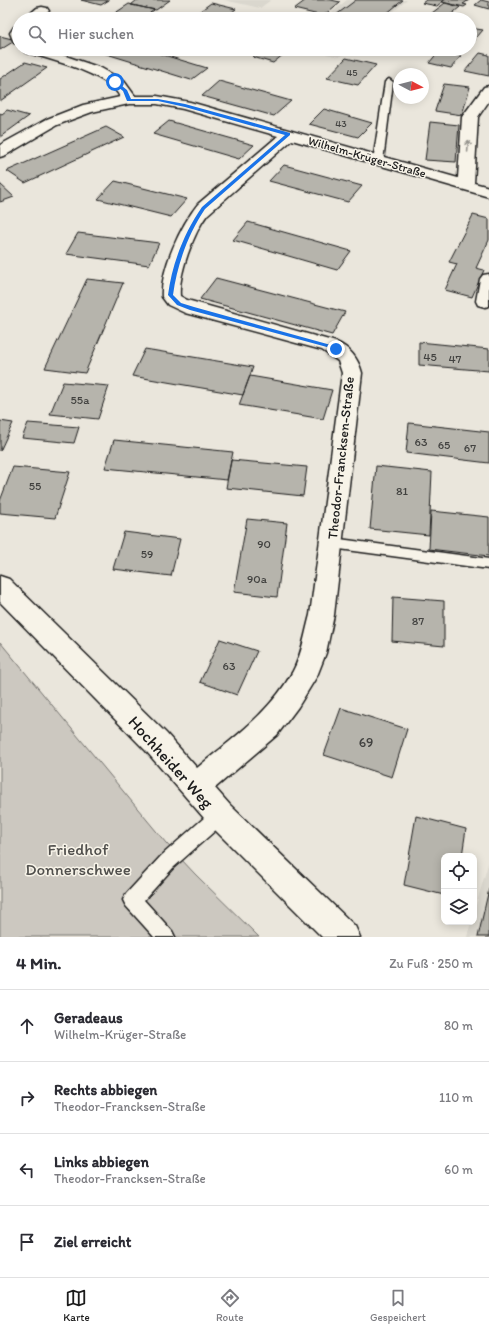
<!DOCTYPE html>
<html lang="de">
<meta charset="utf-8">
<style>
body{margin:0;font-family:Itim,sans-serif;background:#f2f2f3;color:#2b2b33}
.controls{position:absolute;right:12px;bottom:12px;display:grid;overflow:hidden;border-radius:8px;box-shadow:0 2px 10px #0003}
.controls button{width:36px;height:36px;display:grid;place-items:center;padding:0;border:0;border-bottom:1px solid #e1e1e2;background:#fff;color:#2b2b33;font:20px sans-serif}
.compass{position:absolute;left:393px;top:68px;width:36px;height:36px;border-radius:50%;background:#fff;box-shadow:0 2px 10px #0003;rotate:97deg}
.stop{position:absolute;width:12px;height:12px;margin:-9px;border:3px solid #1a73e8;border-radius:50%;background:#fff}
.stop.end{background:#1a73e8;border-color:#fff;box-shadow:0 1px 4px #0008}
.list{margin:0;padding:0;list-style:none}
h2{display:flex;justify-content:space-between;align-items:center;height:52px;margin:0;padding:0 16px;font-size:17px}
h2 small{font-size:13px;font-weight:400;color:#7c7c81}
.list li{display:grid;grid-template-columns:26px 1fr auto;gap:12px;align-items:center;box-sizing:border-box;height:72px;padding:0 16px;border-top:1px solid #e1e1e2}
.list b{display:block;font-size:15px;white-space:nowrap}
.list p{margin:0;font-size:13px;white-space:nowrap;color:#7c7c81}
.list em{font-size:13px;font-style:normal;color:#7c7c81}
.icon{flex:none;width:22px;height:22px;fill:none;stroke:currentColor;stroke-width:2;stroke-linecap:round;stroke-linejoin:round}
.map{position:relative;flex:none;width:489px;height:937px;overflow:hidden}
.search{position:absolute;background:#fff;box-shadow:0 2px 10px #0003;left:12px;right:12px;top:12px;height:44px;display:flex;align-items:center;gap:10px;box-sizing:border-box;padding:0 14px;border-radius:22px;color:#7c7c81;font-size:15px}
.sheet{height:340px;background:#fff}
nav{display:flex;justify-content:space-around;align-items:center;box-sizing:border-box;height:56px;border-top:1px solid #e1e1e2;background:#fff;font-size:11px;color:#7c7c81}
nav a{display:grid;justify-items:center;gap:2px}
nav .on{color:#1c1c1c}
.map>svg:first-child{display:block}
.built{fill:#dad7ce}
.green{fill:#ccc8c0;stroke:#74726e}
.building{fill:#b6b4ac;stroke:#1c1c1c}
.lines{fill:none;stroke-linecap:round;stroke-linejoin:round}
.lane-casing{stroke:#1c1c1c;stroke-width:3}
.street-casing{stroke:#1c1c1c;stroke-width:3}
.lane{fill:#f7f3e8;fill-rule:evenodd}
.street{fill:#f7f3e8;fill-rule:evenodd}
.oneway{stroke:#94928c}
.route{fill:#1a73e8}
.labels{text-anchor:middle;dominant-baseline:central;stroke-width:3;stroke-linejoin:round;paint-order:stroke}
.far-number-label{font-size:10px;fill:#424240}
.far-street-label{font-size:12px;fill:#1c1c1c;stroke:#f7f3e8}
.number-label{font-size:12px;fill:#424240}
.street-label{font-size:14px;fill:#1c1c1c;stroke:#f7f3e8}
.near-number-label{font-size:14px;fill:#424240}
.near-street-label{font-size:17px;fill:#1c1c1c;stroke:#f7f3e8}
.near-park-label{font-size:17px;fill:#51504d;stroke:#f7f3e8}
</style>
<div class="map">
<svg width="489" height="937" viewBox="0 0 489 937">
<rect width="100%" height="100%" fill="#eae6dc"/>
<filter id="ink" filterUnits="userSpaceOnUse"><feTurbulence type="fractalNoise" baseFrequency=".025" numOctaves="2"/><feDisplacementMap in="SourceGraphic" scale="8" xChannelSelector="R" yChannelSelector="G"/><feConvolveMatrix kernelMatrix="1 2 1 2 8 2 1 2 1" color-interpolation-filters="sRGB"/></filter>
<g filter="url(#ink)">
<path class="built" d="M224,0H271L260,8Z
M347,0H407L385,19H323Z
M306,49H349L339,57Z
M489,861V937H467L471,922H474V912Z"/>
<path class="green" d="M0,642L166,843L195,874L259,937H0Z"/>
<path class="building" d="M81,0H109L101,5Z
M137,0H170L156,10L131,5Z
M306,0H331L340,2L323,16L294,9Z
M356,0H403L380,19H352L336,15Z
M426,0H444L437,6L422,3Z
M445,0H469L463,4L467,5L464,7L442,2Z
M481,0L489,2V9L475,5Z
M211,3L236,9L223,19H189Z
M445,3L460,7L448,17L432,13Z
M129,4L154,10L142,19H106Z
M470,28L483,30L470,45Z
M0,36L16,40L0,50Z
M64,49H87L82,53Z
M99,49H144L207,68L191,80L97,51Z
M263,49H290L273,63L253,57Z
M430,49H457L453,54L428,50Z
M439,51L453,54L461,56L451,68L429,63Z
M480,53L489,55V76L465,71Z
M346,58L376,65L358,85L327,78Z
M25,62L47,68L0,101V79Z
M219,81L291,101L274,116L202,96Z
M444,84L470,87L462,115L435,111Z
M324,109L372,123L358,137L309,124Z
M7,110L29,116L0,137V113L2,114Z
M169,121L254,145L239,159L153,134Z
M430,122L459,125L456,162L425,160Z
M106,127L124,137L25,183L7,171Z
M284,165L362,186L348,202L269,181Z
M115,181L187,199L171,217L98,199Z
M0,184L14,197L0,202Z
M473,215L489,219V240L476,268L484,270L472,297L445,290L457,264L449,262Z
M248,222L351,251L337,270L233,240Z
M78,233L159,243L149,265L66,254Z
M216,278L345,312L332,335L200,299Z
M87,279L123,283L85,373L45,368Z
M419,342L489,349V371L419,365Z
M145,349L253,367L243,395L132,376Z
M250,376L332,390L323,419L239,405Z
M63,382L109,386L98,419L50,414Z
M0,421L13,423L0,451Z
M28,423L79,427L74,443L22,438Z
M409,423L489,432V463L406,453Z
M114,440L233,452L227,480L105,468Z
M231,460L307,467L303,496L226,488Z
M376,466L432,472L429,535L370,529Z
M13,467L70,472L55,518L0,513V501Z
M431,511L489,517V556L429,549Z
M247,519L287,523L277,597L234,592Z
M124,532L180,539L171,576L113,569Z
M393,597L444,601V646L392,641Z
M220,639L257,651L237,695L200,682Z
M341,708L407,729L392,777L324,755Z
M416,816L466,829L462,856H444V895L404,885Z
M489,889V937H478Z"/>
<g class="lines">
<defs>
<path id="lane" d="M389,79L393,82L383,161L378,164L373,161L385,82Z
M332,538L489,559V569L332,548L327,547L325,543L327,539Z
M220,807L226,809L228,815L226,821L173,868L144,900L172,931L175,937H154L126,906L123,900L126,894L161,856L214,809Z"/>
<path id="street" d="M42,7L47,8L49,11L40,19H24L37,8Z
M19,26V44L14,43L10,33L14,27Z
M23,49H45L101,68L124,81L135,96H157L190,102L458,178L462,117L484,87L489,86V101L478,117L474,183L489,187V197L292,140L207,215C194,232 178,275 180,296L187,300L336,342C350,348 358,358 362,373L334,615L326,653L317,676L298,707L277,735L215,788L230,805L355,926L360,937H322L210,825L146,751L0,602V576L9,579L166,733L197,768C232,739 271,712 293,671C302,654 305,633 310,615L342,373L338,361L322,350L185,313L168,305L162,297C160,270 181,225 198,204L278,136L183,109L157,104H129L92,112L57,125L6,155L0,157V145L47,119L83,105L120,97C110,74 49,59 25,52Z
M489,274V306L485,307L478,305L476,301L480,279L483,275Z"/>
</defs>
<use href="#lane" class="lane-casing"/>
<use href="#street" class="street-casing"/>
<use href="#lane" class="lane"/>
<use href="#street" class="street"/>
</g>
<defs><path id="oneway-shaft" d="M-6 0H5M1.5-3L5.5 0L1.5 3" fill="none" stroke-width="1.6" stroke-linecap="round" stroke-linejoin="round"/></defs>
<use class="oneway" href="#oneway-shaft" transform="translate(468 146) rotate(-86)"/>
</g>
<path class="route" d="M113,81H116L127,90L131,99H158L185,104L290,133V135L205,209C188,234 177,265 173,295L181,303L194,307L338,347V350L190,310L177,305L168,295C172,264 184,233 202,207L285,135L185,107L158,101H127L123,91L113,83Z"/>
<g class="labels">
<g class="far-number-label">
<text x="352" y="72">45</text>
<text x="341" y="123">43</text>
</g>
<g class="far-street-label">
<text transform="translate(367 157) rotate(16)">Wilhelm-Krüger-Straße</text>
</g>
<g class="number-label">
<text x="430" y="357">45</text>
<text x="455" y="359">47</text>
<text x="80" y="400">55a</text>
<text x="421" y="442">63</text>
<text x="444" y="445">65</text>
<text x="470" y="448">67</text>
<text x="35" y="486">55</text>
<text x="402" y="491">81</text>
<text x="264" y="544">90</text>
<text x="147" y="554">59</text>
<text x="257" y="579">90a</text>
<text x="418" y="621">87</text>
<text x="229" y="666">63</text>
</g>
<g class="street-label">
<text transform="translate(341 458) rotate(-84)">Theodor-Francksen-Straße</text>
</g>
<g class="near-number-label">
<text x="366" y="742">69</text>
</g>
<g class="near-street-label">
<text transform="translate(171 762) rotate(48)">Hochheider Weg</text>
</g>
<g class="near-park-label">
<text x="78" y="849">Friedhof<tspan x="78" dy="20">Donnerschwee</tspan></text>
</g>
</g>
</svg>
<div class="controls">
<button><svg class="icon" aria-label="locate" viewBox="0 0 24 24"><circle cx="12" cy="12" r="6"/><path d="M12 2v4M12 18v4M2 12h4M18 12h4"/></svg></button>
<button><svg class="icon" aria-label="layers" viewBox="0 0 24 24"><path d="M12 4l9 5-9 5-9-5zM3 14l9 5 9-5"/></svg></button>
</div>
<svg class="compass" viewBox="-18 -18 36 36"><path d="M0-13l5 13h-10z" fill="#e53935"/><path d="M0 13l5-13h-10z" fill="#7c7c81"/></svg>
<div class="stop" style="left:115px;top:82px"></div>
<div class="stop end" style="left:336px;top:349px"></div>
<div class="search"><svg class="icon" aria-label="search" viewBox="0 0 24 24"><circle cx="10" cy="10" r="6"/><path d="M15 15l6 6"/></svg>Hier suchen</div>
</div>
<section class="sheet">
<h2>4 Min.<small>Zu Fuß · 250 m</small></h2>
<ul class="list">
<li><svg class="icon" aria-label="ahead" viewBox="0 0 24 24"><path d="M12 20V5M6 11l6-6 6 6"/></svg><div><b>Geradeaus</b><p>Wilhelm-Krüger-Straße</p></div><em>80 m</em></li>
<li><svg class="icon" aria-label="right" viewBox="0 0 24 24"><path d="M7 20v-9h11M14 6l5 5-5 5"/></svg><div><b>Rechts abbiegen</b><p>Theodor-Francksen-Straße</p></div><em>110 m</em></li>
<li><svg class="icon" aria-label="left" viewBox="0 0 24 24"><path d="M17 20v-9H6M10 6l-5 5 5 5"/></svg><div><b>Links abbiegen</b><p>Theodor-Francksen-Straße</p></div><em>60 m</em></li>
<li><svg class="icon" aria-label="arrive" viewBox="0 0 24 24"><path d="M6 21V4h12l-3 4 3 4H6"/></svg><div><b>Ziel erreicht</b></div></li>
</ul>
</section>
<nav>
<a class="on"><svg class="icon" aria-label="map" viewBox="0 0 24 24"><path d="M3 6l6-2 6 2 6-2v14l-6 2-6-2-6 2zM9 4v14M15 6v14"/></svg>Karte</a>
<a><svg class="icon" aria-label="directions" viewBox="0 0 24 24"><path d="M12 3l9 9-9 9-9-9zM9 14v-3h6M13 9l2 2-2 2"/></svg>Route</a>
<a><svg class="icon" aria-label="saved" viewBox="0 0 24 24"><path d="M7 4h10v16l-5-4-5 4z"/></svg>Gespeichert</a>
</nav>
